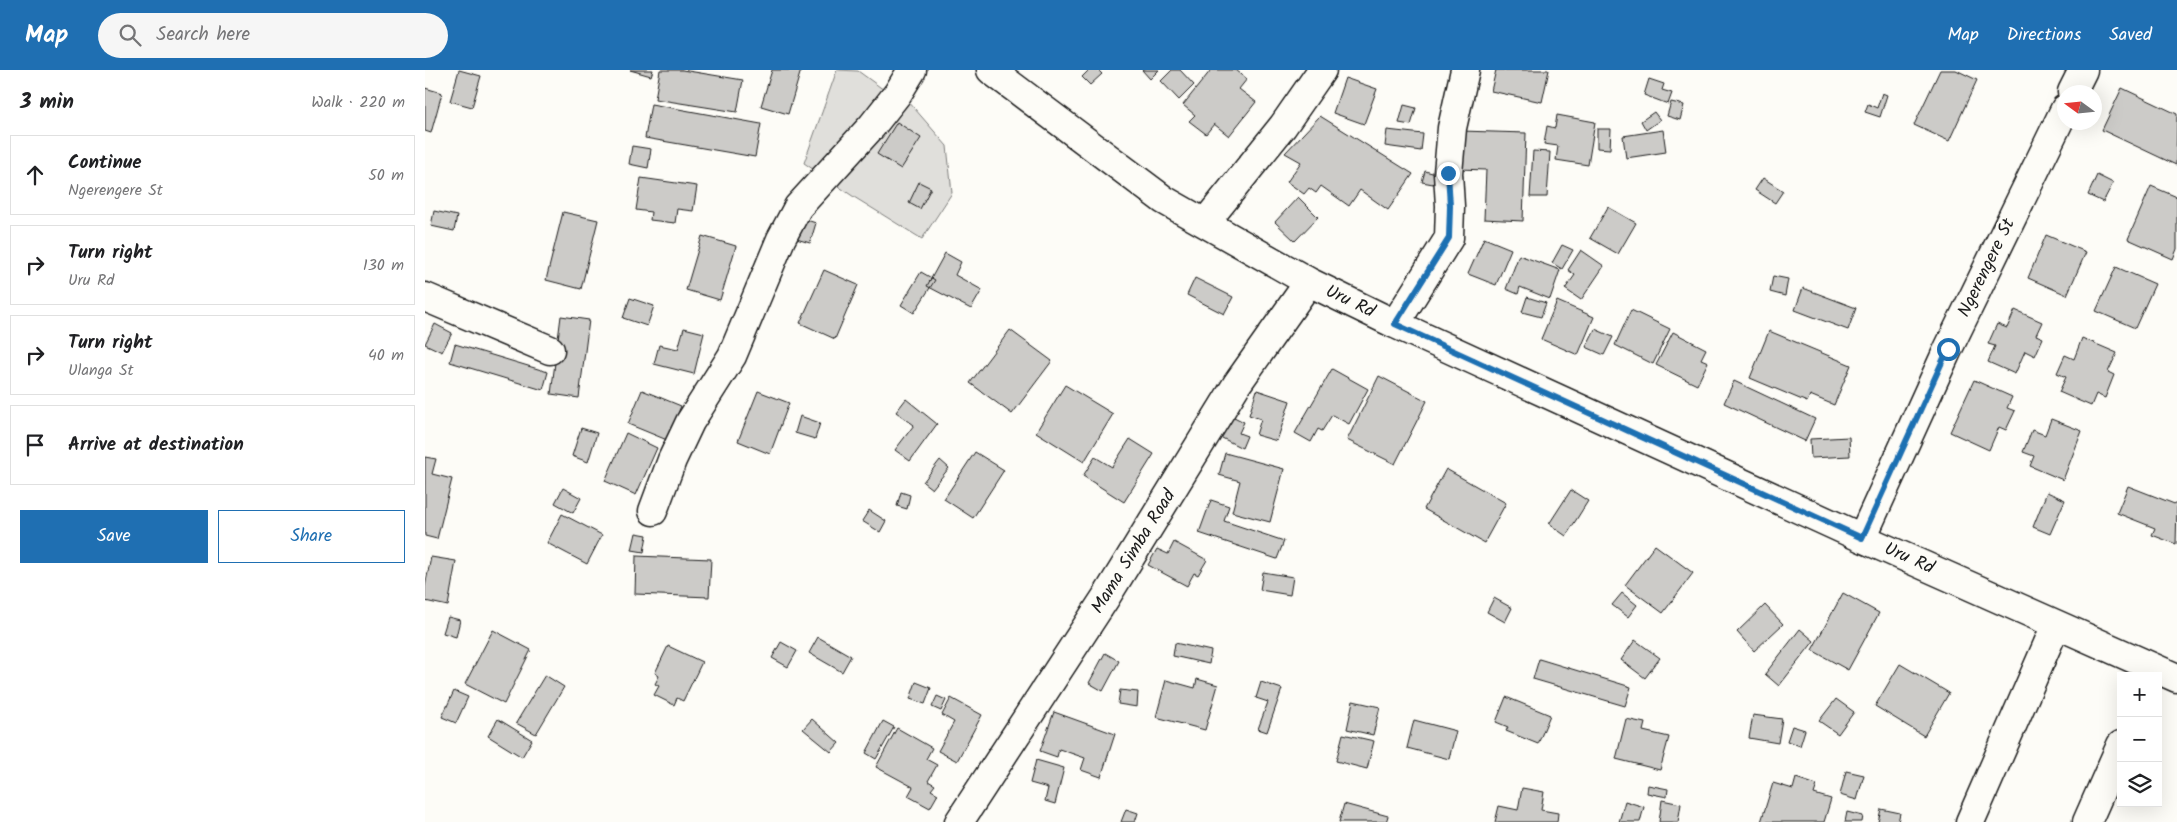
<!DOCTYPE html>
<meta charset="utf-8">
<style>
body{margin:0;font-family:Kalam,sans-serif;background:#f6f6f6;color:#202124}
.controls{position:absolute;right:15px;bottom:15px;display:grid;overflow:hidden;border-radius:0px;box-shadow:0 5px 20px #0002}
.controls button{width:45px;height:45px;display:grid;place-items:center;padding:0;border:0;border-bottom:1px solid #e0e0e0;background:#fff;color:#202124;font:25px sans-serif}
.compass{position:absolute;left:1632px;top:15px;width:45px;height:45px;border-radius:50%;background:#fff;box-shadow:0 5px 20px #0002;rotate:285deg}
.stop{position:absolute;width:15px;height:15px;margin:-11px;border:4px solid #1f6fb2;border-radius:50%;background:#fff}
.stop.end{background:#1f6fb2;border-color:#fff;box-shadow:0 1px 5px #0008}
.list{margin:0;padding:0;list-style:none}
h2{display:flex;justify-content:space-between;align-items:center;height:65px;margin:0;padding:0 20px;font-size:21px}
h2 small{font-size:16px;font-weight:400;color:#757577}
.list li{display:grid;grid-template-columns:32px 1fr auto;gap:15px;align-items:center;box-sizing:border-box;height:80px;margin:0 10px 10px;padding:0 10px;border:1px solid #e0e0e0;border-radius:0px}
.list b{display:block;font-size:19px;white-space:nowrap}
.list p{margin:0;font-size:16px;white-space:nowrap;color:#757577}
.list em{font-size:16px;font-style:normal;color:#757577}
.actions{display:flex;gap:10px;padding:15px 20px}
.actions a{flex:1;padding:11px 0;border:1px solid #1f6fb2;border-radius:0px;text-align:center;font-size:18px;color:#1f6fb2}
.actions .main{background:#1f6fb2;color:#fff}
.icon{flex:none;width:28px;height:28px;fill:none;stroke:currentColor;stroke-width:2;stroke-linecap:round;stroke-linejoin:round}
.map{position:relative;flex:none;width:1752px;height:752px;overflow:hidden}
header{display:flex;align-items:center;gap:30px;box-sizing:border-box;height:70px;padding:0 25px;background:#1f6fb2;color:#fff}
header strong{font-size:24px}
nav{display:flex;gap:28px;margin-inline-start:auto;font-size:18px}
.search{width:350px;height:45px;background:#f6f6f6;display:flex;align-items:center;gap:12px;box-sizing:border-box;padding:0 18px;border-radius:28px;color:#757577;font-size:19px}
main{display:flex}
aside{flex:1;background:#fff}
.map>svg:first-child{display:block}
.green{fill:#e0dfdb;stroke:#7e7e7c}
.building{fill:#cccbc8;stroke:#1c1c1c}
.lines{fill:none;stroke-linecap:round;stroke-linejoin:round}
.minor-casing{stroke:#1c1c1c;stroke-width:31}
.minor{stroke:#fdfcf7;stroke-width:28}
.route{stroke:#1f6fb2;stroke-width:6}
.labels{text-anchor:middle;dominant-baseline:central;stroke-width:5;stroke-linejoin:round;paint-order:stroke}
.street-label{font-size:18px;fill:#1c1c1c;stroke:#fdfcf7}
</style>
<header>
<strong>Map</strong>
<div class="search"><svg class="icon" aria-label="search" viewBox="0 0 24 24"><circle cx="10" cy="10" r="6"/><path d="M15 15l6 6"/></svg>Search here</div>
<nav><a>Map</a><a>Directions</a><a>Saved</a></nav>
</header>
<main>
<aside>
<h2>3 min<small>Walk · 220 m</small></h2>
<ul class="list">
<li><svg class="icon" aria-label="ahead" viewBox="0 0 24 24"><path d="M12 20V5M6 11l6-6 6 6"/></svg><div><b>Continue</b><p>Ngerengere St</p></div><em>50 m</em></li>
<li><svg class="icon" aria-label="right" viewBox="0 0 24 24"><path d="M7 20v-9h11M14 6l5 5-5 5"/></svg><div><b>Turn right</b><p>Uru Rd</p></div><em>130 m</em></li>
<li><svg class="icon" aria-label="right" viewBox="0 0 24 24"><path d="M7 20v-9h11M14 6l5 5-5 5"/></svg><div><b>Turn right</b><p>Ulanga St</p></div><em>40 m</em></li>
<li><svg class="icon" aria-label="arrive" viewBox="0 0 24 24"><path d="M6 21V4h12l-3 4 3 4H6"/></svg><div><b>Arrive at destination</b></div></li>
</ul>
<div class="actions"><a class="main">Save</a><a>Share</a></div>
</aside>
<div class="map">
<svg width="1752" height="752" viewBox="0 0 1752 752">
<rect width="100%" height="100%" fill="#fdfcf7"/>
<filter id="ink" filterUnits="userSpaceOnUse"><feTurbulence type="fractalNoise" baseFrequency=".02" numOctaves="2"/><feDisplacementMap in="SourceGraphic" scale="10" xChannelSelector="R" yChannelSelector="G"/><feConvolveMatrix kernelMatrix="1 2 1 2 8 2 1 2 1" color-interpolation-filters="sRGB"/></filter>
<g filter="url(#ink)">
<path class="green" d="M412,0L433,1L470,28L483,31L522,76L527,123L497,169L429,127L379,93Z"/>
<path class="building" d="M34,0L56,6L47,37L25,31Z
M205,0H228L226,6Z
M235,0H257L318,10L312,42L230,29Z
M347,0H376L363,44L336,36Z
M664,0H673L677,4L665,15L657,7Z
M717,0H734L725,9Z
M747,0H755L769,15L754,30L736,11Z
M786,0H811L822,9L814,19L831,32L804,66L789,54L781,64L764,51L770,45L758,35Z
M1071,0H1124L1117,32L1066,21Z
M1515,0H1531L1552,10L1524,71L1489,55Z
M920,8L952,19L939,54L908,43Z
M1224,9L1239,14L1237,20L1247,23L1243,34L1219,25Z
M0,18L17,23L6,63L0,61Z
M1697,18L1752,44L1751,95L1677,60Z
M1457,23L1462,25L1455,47L1440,42L1443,34L1452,38Z
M1246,32L1259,35L1255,50L1242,46Z
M226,34L336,54L330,87L220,68Z
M979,35L991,38L986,55L974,53Z
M1229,42L1235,50L1221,60L1216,51Z
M1132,45L1170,52L1163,95L1131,90L1133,76L1119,74L1122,56L1130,58Z
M895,46L988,104L963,140L935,120L924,136L896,116L891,123L884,118L879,124L862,112L876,92L860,83Z
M472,52L496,68L476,99L452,84Z
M1172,59H1186L1185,79L1172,78Z
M962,60L998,64L996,81L960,76Z
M1238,60L1241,82L1201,88L1198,66Z
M1036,61L1101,63L1098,151L1059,149L1061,100L1034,99Z
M207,76L226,79L223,98L204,94Z
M1108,81L1125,82L1122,127H1105Z
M1000,101L1011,104L1008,114L997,112Z
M1672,105L1688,113L1678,132L1663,125Z
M216,108L272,116L268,141L252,139L250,153L225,150L226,142L211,140Z
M1338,108L1358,121L1350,133L1330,120Z
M494,112L506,118L495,139L484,133Z
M1726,116L1752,127V179L1748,189L1703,169Z
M873,127L893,147L870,171L850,152Z
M1183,137L1211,153L1193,184L1165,168Z
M9,141L32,146L29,161L6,156Z
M138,142L173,150L156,219L121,210Z
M375,148L391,153L385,173L368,168Z
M1621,165L1661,182L1642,225L1603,208Z
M277,166L311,176L295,230L261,220Z
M1059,168L1086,179L1071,215L1043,204Z
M1137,175L1148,180L1137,199L1127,193Z
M1156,180L1179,196L1156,230L1140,219L1150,205L1143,200Z
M520,183L536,192L530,205L557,220L546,239L502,216Z
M1094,185L1135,200L1125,229L1095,217L1093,224L1081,219Z
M1691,197L1730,214L1710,258L1671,241Z
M399,200L433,215L410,269L375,253Z
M496,202L510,210L489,243L476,235Z
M1348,206L1363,209L1360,226L1345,222Z
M770,208L808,227L799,244L762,225Z
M1378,218L1431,238L1423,260L1370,240Z
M1102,227L1121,233L1116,247L1097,242Z
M205,228L229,236L222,256L198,248Z
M1132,231L1169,247L1153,285L1116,269Z
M1206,240L1245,259L1228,294L1190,275Z
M1590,240L1617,252L1611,265L1618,268L1610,286L1600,281L1590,304L1563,292L1570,276L1563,274L1572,254L1582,258Z
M136,246L164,250L154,328L126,324Z
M10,254L27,263L17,282L0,274Z
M259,258L279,263L269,304L229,294L234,275L253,279Z
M1170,259L1188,267L1179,285L1161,277Z
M585,260L627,291L587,344L545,313Z
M1344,261L1426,295L1409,335L1385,325L1382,332L1325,308Z
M1248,262L1281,279L1276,289L1283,292L1272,315L1231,295Z
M1657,268L1692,283L1683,302L1689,305L1680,328L1671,324L1666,336L1634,322L1641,307L1632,303L1640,285L1649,289Z
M30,274L123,302L118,320L25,292Z
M907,299L943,319L924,354L907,345L897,361L893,359L886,372L870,363Z
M954,306L1002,331L970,394L922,370Z
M1549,310L1587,327L1582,338L1590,341L1581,360L1574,357L1564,380L1525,362Z
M1309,311L1390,349L1380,371L1299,333Z
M640,315L688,344L659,392L611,362Z
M217,320L256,336L242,370L203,354Z
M832,320L865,331L852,371L831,365L836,349L824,345Z
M333,321L364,333L345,384L313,371Z
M481,329L512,354L485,391L470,380L489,355L471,342Z
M805,345L819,352L814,363L822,366L817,378L795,367Z
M375,346L395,353L390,369L370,363Z
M1626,349L1657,361L1638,410L1605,396L1609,386L1598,382L1607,360L1620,365Z
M156,358L172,363L163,392L147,386Z
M201,363L232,378L211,425L180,411Z
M1424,367L1425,386L1386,388L1385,369Z
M705,369L729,384L699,432L658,406L670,387L687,397Z
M550,382L579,400L548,448L519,429Z
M800,383L859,399L845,452L807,442L815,411L794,405Z
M0,387L11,389L7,404L27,409L12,469L0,466Z
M515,390L524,398L507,419L498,412Z
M1021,399L1081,433L1059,473L999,439Z
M1703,416L1752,435L1751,474L1727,465L1730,458L1692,443Z
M138,418L156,428L148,443L130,433Z
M1146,420L1163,431L1141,466L1124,454Z
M476,422L485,425L482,439L472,436Z
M1622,422L1640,430L1625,464L1608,457Z
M786,430L804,436L799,451L859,471L852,489L774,463Z
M444,440L461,451L455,462L437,451Z
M137,444L177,465L162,494L122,473Z
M211,463L222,465L219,482L207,480Z
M749,472L782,490L773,505L769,503L762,516L723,495L732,479L743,484Z
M1230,475L1268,503L1238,543L1200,515Z
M211,486L286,489L284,527L210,524Z
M6,487L31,491L23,536L0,531V517Z
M838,502L868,507L865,525L835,520Z
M1197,523L1212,535L1203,547L1187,535Z
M1418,523L1454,543L1423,600L1387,580Z
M1069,528L1087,538L1080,552L1062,542Z
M1340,535L1358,554L1329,581L1312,562Z
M23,547L35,550L31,567L18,563Z
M1375,559L1389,571L1354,616L1340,604Z
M68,560L106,580L79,634L40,614Z
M393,567L426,586L417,602L384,583Z
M1210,570L1235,588L1220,608L1196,590Z
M356,572L372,581L363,597L347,588Z
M750,573L786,581L784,594L748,586Z
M243,576L277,592L258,631L252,628L249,635L229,625L234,616L230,614L234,606L230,603Z
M680,583L694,591L678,621L664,613Z
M1114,589L1206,617L1200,636L1108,609Z
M1475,594L1524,623L1499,666L1450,636Z
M120,605L139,617L111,664L91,653Z
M772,609L793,615L780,660L731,647L741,610L770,618Z
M491,612L506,618L500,634L485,629Z
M836,612L857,619L842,662L833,659L843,632L831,628Z
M695,620L713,622L712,637L693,634Z
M29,621L43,627L31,653L17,647Z
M512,626L521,630L516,641L507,637Z
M1081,627L1125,645L1113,674L1081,661L1083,657L1071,652Z
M526,628L557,645L532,691L513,681L529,652L517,645Z
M1411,629L1429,642L1413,664L1394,651Z
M928,631L955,637L948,665L922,659Z
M629,642L690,664L676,707L656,700L660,688L634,679L632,687L615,681Z
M1328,645L1357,649L1353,673L1324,668Z
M73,649L107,670L97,687L63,666Z
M387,649L414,673L406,682L378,659Z
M1201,649L1220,653L1218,661L1244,667L1235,700L1191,689Z
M989,650L1031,661L1024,689L982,678Z
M458,651L469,657L451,689L441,683Z
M1367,656L1380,660L1375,676L1362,671Z
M472,658L507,678L501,689L512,695L503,711L510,715L506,720L513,724L505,738L483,726L488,717L451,697Z
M918,664L949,671L942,699L911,691Z
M611,690L639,698L630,734L620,731L623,718L605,713Z
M1421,701L1439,705L1432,730L1415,725Z
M1371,708L1392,715L1389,724L1406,729L1399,752H1336L1348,713L1368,719Z
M1223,715L1243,719L1242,727L1222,723Z
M1097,718L1119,722L1116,740L1133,743L1132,752H1070L1074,736L1093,740Z
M1237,730L1256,734L1253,752H1234Z
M1200,731L1219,737L1215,752H1194Z
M919,734L963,746L961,752H914Z
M701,739L713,743L710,752H696Z
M1456,739L1475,743L1473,752H1453Z
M1422,742L1438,746L1437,752H1420Z"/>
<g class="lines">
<defs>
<path id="minor" d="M566,0L739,130L884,212L970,254L1437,468L1752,608
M1647,22L1658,0
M780,153L858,56L897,0
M0,227L125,280
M970,254L1024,168L1025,136L1023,103L1027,58L1040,0
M228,441L247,390L265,352L307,286L356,169L373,137L447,56L473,23L487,0
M1437,468L1523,279L1640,39
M534,752L681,527L812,314L884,212
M1545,752L1631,555
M1662,752L1696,675"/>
</defs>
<use href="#minor" class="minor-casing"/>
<use href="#minor" class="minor"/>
</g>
</g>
<g class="lines" filter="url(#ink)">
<path class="route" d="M1023,103L1025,136L1024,168L970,254L1437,468L1523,279"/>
</g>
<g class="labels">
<g class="street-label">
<text transform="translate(1562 198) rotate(-64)">Ngerengere St</text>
<text transform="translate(925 232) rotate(26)">Uru Rd</text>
<text transform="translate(709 482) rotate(-58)">Mama Simba Road</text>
<text transform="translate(1484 489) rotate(24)">Uru Rd</text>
</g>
</g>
</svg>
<div class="controls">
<button>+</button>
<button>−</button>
<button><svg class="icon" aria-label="layers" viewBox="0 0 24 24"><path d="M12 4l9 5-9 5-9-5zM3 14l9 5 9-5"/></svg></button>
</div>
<svg class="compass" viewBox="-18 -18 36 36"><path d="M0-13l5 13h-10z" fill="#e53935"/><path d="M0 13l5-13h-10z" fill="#757577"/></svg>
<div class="stop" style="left:1523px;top:279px"></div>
<div class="stop end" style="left:1023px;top:103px"></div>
</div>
</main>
